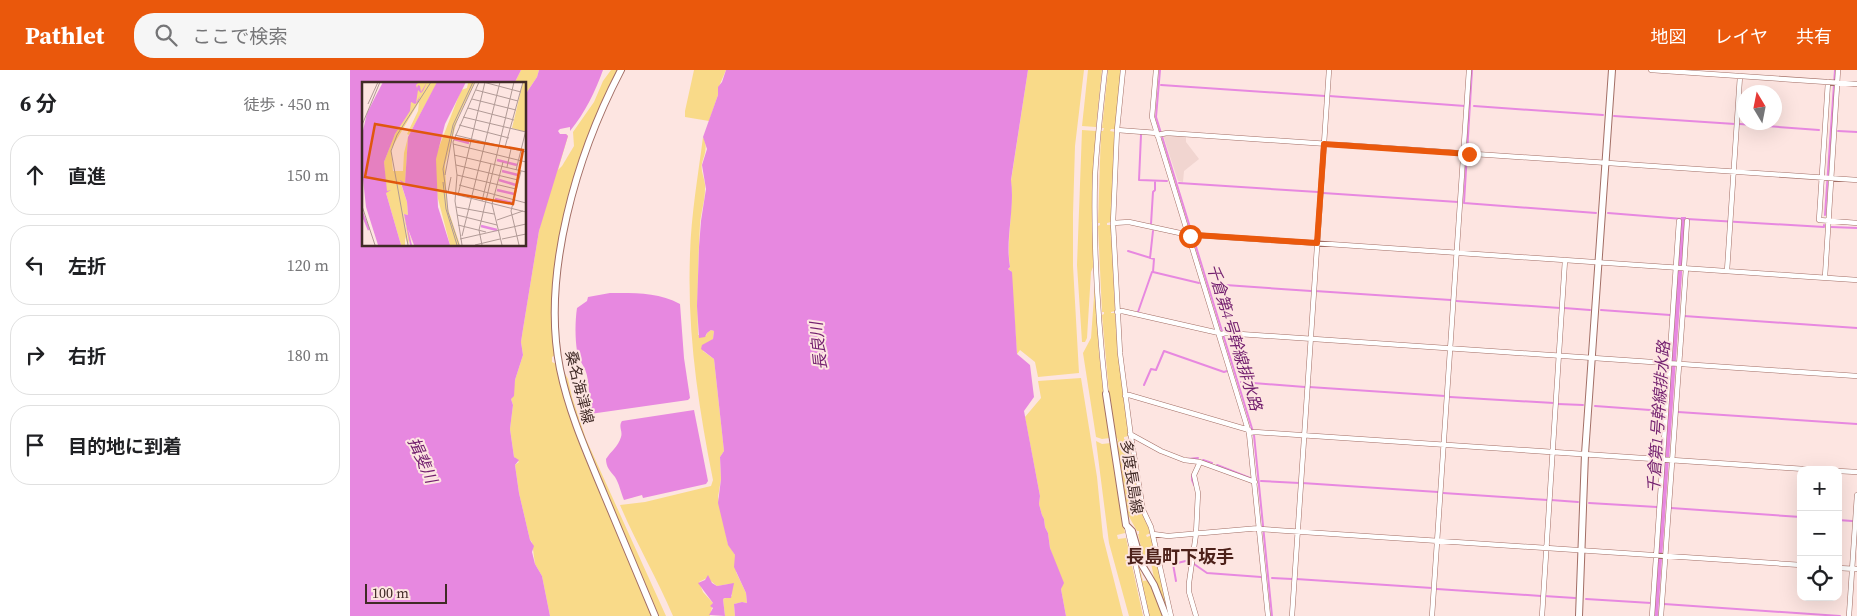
<!DOCTYPE html>
<html lang="ja">
<meta charset="utf-8">
<style>
body{margin:0;font-family:"Source Serif 4","Noto Sans JP",serif;background:#f6f6f6;color:#202124}
.controls{position:absolute;right:15px;bottom:15px;display:grid;overflow:hidden;border-radius:10px;box-shadow:0 5px 20px #0002}
.controls button{width:45px;height:45px;display:grid;place-items:center;padding:0;border:0;border-bottom:1px solid #e0e0e0;background:#fff;color:#202124;font:25px sans-serif}
.compass{position:absolute;left:1387px;top:15px;width:45px;height:45px;border-radius:50%;background:#fff;box-shadow:0 5px 20px #0002;rotate:350deg}
.scale{position:absolute;left:15px;bottom:12px;width:82px;box-sizing:border-box;padding-left:5px;border:2px solid #402a26;border-top:0;font-size:14px;line-height:18px;white-space:nowrap;color:#402a26;-webkit-text-stroke:4px #fde5e1;paint-order:stroke}
.stop{position:absolute;width:15px;height:15px;margin:-11px;border:4px solid #ea580c;border-radius:50%;background:#fff}
.stop.end{background:#ea580c;border-color:#fff;box-shadow:0 1px 5px #0008}
.list{margin:0;padding:0;list-style:none}
h2{display:flex;justify-content:space-between;align-items:center;height:65px;margin:0;padding:0 20px;font-size:21px}
h2 small{font-size:16px;font-weight:400;color:#757577}
.list li{display:grid;grid-template-columns:32px 1fr auto;gap:15px;align-items:center;box-sizing:border-box;height:80px;margin:0 10px 10px;padding:0 10px;border:1px solid #e0e0e0;border-radius:20px}
.list b{display:block;font-size:19px;white-space:nowrap}
.list em{font-size:16px;font-style:normal;color:#757577}
.icon{flex:none;width:28px;height:28px;fill:none;stroke:currentColor;stroke-width:2;stroke-linecap:round;stroke-linejoin:round}
.map{position:relative;flex:none;width:1507px;height:546px;overflow:hidden}
header{display:flex;align-items:center;gap:30px;box-sizing:border-box;height:70px;padding:0 25px;background:#ea580c;color:#fff}
header strong{font-size:24px}
nav{display:flex;gap:28px;margin-inline-start:auto;font-size:18px}
.search{width:350px;height:45px;background:#f6f6f6;display:flex;align-items:center;gap:12px;box-sizing:border-box;padding:0 18px;border-radius:20px;color:#757577;font-size:19px}
main{display:flex}
aside{flex:1;background:#fff}
.map>svg:first-child{display:block}
.built{fill:#f1d5d0}
.green{fill:#f9da89}
.water{fill:#e788e0}
.lines{fill:none;stroke-linecap:round;stroke-linejoin:round}
.stream{stroke:#e788e0;stroke-width:2}
.street-casing{stroke:#a26e65;stroke-width:5.5}
.secondary-casing{stroke:#a26e65;stroke-width:8}
.street{stroke:#fff;stroke-width:4.5}
.secondary{stroke:#fff;stroke-width:6}
.route{stroke:#ea580c;stroke-width:6}
.labels{text-anchor:middle;dominant-baseline:central;stroke-width:4;stroke-linejoin:round;paint-order:stroke}
.street-label{font-size:15px;fill:#402a26;stroke:#fde5e1}
.water-label{font-size:16px;font-style:italic;fill:#721e6e;stroke:#fde5e1}
.quarter-label{font-size:18px;font-weight:bold;fill:#4d211a;stroke:#fde5e1}
.inset-river{fill:none;stroke:#e788e0;stroke-width:2.5}
.inset-road{fill:none;stroke:#b19a96;stroke-width:1}
.view{fill:#e0570d;fill-opacity:0.15;stroke:#e0570d;stroke-width:2.5}
.inset-edge{fill:none;stroke:#402a26;stroke-width:2.5}
</style>
<header>
<strong>Pathlet</strong>
<div class="search"><svg class="icon" aria-label="search" viewBox="0 0 24 24"><circle cx="10" cy="10" r="6"/><path d="M15 15l6 6"/></svg>ここで検索</div>
<nav><a>地図</a><a>レイヤ</a><a>共有</a></nav>
</header>
<main>
<aside>
<h2>6 分<small>徒歩 · 450 m</small></h2>
<ul class="list">
<li><svg class="icon" aria-label="ahead" viewBox="0 0 24 24"><path d="M12 20V5M6 11l6-6 6 6"/></svg><div><b>直進</b></div><em>150 m</em></li>
<li><svg class="icon" aria-label="left" viewBox="0 0 24 24"><path d="M17 20v-9H6M10 6l-5 5 5 5"/></svg><div><b>左折</b></div><em>120 m</em></li>
<li><svg class="icon" aria-label="right" viewBox="0 0 24 24"><path d="M7 20v-9h11M14 6l5 5-5 5"/></svg><div><b>右折</b></div><em>180 m</em></li>
<li><svg class="icon" aria-label="arrive" viewBox="0 0 24 24"><path d="M6 21V4h12l-3 4 3 4H6"/></svg><div><b>目的地に到着</b></div></li>
</ul>
</aside>
<div class="map">
<svg width="1507" height="546" viewBox="0 0 1507 546">
<rect width="100%" height="100%" fill="#fde5e1"/>
<path class="built" d="M813,65L836,66V72L849,89L834,101L833,112L828,111Z"/>
<path class="green" d="M171,0H189L187,7L175,25V14H164Z
M261,0H267L252,33L229,94L203,218L202,259L205,285L202,287V292L206,294L216,335L233,383L302,546H200L192,506L185,494L182,472L180,470L169,423L165,395L169,392L164,387L160,359L163,335L161,329L165,310L173,285L171,272L173,259L189,161L210,64H216L218,66L208,100L212,96L224,76L223,62L244,32L253,11Z
M344,0H376L370,14L368,25L359,51L335,47V41Z
M678,0H734L725,76L723,144V196L729,303L688,307L685,292L670,280L667,284L661,201L658,199L660,197C656,169 664,139 661,111Z
M738,0H752L746,57L732,56Z
M758,0H771L765,59H761L760,61L765,62L761,152L757,153V155H761L765,241L761,242V243H765L768,283L779,366L774,367V369H779L791,442L801,463L796,465L797,467L802,465L819,546L804,508L801,493L795,494L788,464H789V461H787L777,443L766,372L768,371L767,368H765L759,323L752,245L754,244V242H752L748,156L750,155V153H748L751,61H753L754,58H752Z
M732,60L746,61L743,107V197L741,202L737,268L735,272H732L727,195Z
M353,67C358,77 355,83 352,93C350,102 356,110 355,119C355,131 351,142 350,154C348,191 347,228 348,265L356,266L357,263L361,260L364,261L363,269L353,281L364,289L374,381L370,387L371,409L368,427L378,474L385,485L386,502L396,523L397,533L392,532L384,534L385,546H375L373,529L382,526L379,514L367,516L357,508L349,512L353,522L363,533L360,546H323C307,508 286,473 270,435L295,432L361,416L363,410C348,334 337,261 340,184C341,145 348,106 353,67Z
M745,213L749,284L760,368L752,369L746,367L733,283L741,268Z
M214,302L218,309L222,327L236,369L316,546H309C290,501 271,456 252,411C237,375 222,340 214,302Z
M731,308L747,407L753,467L773,546H716L711,519L712,515L700,478L698,463L695,457L694,449L692,445L689,434L690,426L675,347L691,328L688,311Z
M746,371L752,374L761,373L775,463L767,465L768,469L776,468L793,546H779L759,473Z
M781,466L793,511L800,510L813,546H799Z"/>
<path class="water" d="M0,0H171L164,14H14V175H175V25L187,7L189,0H253C245,22 235,43 220,61V57L210,59L208,61L210,64H216L218,66L189,161L173,259L171,272L173,285L165,310L164,326L161,329L163,335L160,359L164,387L169,390L165,395L169,423L180,470L184,476L182,482L185,494L192,506L200,546H0Z
M376,0H678L661,110C665,139 655,169 660,197L658,199L662,202L667,284L680,295L684,327L674,341L690,426L689,434L692,445L694,449L695,457L698,463L700,478L714,513L711,519L716,546H385L384,534L392,532L397,533L396,523L384,497L385,485L378,475L368,433L371,409L370,387L374,381L364,289L351,279L352,275L363,269L364,261L361,260L357,263L355,267L349,268L347,236L349,177L351,151L356,119L352,95L357,79L353,67L368,25V17L372,12Z
M1331,147H1336L1308,546H1304Z
M260,223C285,223 308,222 330,234L334,288L340,328L338,330L240,344L236,342C240,328 240,313 235,299C232,293 228,288 227,281C225,268 225,251 227,238L237,231L238,227Z
M344,340L358,411L356,414L293,428L292,425L274,430C271,423 269,413 265,407C260,401 256,397 256,389C261,381 268,377 271,367C273,361 268,357 272,351Z
M358,505L362,513L367,516L384,513L381,528H375L373,529L375,546L359,545L363,538L360,536L363,533L348,513L355,510Z"/>
<g class="lines">
<path class="stream" d="M810,0L806,47L904,365L922,546
M1122,0L1114,133L1246,143
M811,15L975,26
M979,26L1115,36
M1124,36L1253,45
M1264,46L1385,54
M1390,54L1469,60
M1488,61L1507,62
M791,65L789,110L817,111
M829,113L968,122
M973,123L1108,132
M1258,143L1333,149
M1475,145L1485,0
M1337,149L1474,157V155
M801,154L803,122L805,120V111
M1481,157L1507,158
M778,181L804,189L803,202L849,213
M800,188L803,161
M861,214L961,221
M965,221L1101,230
M1106,231L1210,238
M1214,238L1240,240
M1251,240L1320,245
M788,242L802,202
M1334,246L1507,258
M891,312L955,317
M794,315L801,299L806,300L814,281L874,302L877,301
M959,317L1095,326
M1100,327L1204,333
M1208,334L1233,335
M1245,336L1314,341
M1328,342L1507,354
M837,389L848,388
M853,390L862,393
M867,395L900,408
M842,405V410L844,415
M911,411L949,413
M952,413L1088,422
M1093,423L1198,430
M1201,430L1228,432
M1239,433L1307,437
M1321,438L1451,447
M1488,450L1502,451
M844,494L857,503L911,507
M922,508L942,509
M946,509L1082,518
M826,511L823,494L840,490
M1087,519L1191,526
M1194,526L1225,528
M1236,529L1301,533
M1314,534L1490,546"/>
<defs>
<path id="street" d="M755,0C751,35 747,71 745,106C743,179 748,252 756,324
M773,0L767,60L763,153L770,283L781,367L793,440L801,457L821,546
M806,0L802,47L899,363L918,546
M1301,0L1507,14
M1478,12L1469,150L1507,153
M767,60L807,63
M807,65L817,63L1507,110
M763,153L779,152L839,165
M839,166L845,165L1507,210
M1334,198L1337,151
M1377,201L1390,6
M1475,207L1488,0
M767,242L772,241L869,263
M869,265L875,263L1507,306
M775,326L779,325L899,360
M899,363L905,362L1469,400
M780,364L811,381L834,390L850,392L905,412
M1488,401L1507,402
M777,457L797,546
M910,459L1451,495
M803,464L818,466L910,458
M1488,498L1507,499
M846,546L839,522V513L846,464L848,423L844,405L850,392
M942,546L979,0
M1082,546L1119,0
M1192,546L1215,190
M1302,546L1329,151
M1311,546L1336,198
M1499,546L1507,425"/>
<path id="secondary" d="M271,0C227,84 191,204 210,299C219,343 237,383 254,424C271,465 288,505 305,546
M756,324L776,455L782,461L792,495L804,515L816,546
M1229,546L1235,384L1262,0"/>
</defs>
<use href="#street" class="street-casing"/>
<use href="#secondary" class="secondary-casing"/>
<use href="#street" class="street"/>
<use href="#secondary" class="secondary"/>
</g>
<g class="lines">
<path class="route" d="M840,166L845,165L967,173L974,74L1119,84"/>
</g>
<g class="labels">
<g class="street-label">
<text transform="translate(230 317) rotate(76)">桑名海津線</text>
<text transform="translate(782 407) rotate(81)">多度長島線</text>
</g>
<g class="water-label">
<text transform="translate(885 267) rotate(73)">千倉第4号幹線排水路</text>
<text transform="translate(468 276) rotate(-96)">長良川</text>
<text transform="translate(1308 347) rotate(-86)">千倉第1号幹線排水路</text>
<text transform="translate(73 390) rotate(66)">揖斐川</text>
</g>
<g class="quarter-label">
<text x="830" y="486">長島町下坂手</text>
</g>
</g>
<g transform="translate(12 12)">
<rect width="164" height="164" fill="#fde5e1"/>
<path d="M53,0L75,1L47,53L45,52L56,29L57,20L29,67L31,89H41L42,71L46,55L43,101L38,99L45,120L46,133L42,132L45,147L52,163L47,153V163L40,124L46,163L43,155V163H39L24,111L22,80L31,56L51,17ZM113,0L96,35L83,83L85,124L98,163H88L74,109V73L99,8L105,6L106,1ZM161,0H164L163,50L150,46Z" fill="#f9da89"/>
<path d="M21,0H53L52,19L53,0H57L54,3L55,6L56,3L58,4L59,10L65,0L61,9L59,11L56,8L54,21L58,14L56,20L53,22L49,20L48,29L33,52L22,80L25,109L29,108L24,111L39,163H16L4,125L0,88V53L5,31ZM75,0H104L83,42L74,77L76,125L88,163H52L46,147L50,163H48L42,132L46,133L45,120L38,98L43,101L46,55Z" fill="#e788e0"/>
<path class="inset-river" d="M92,57L107,61M135,78L155,83M140,89L156,93M137,98L154,103M135,108L152,112M133,117L150,121M0,131L7,148M119,144L135,148"/>
<path class="inset-road" d="M121,0L159,10M114,8L156,19M110,17L154,28M6,22L16,0M106,26L152,38M101,35L164,50M0,43L18,0M97,43L147,56M93,53L164,70M91,62L164,80M143,65L161,0M92,73L164,90M94,83L156,98M145,85L149,67M81,87L91,43L111,0M81,87L84,110L164,130M154,88L164,48M83,93L92,45L113,0M95,93L154,107M81,100L84,127L95,163M97,103L164,121M84,108L86,130L97,163M86,110L89,95M96,113L123,0M120,119L129,82M0,124L13,163M94,125L132,132M95,133L135,143M135,138L161,129M96,143L124,150M100,154L138,0M98,157L164,142M140,157L164,152M46,163L29,69L35,53L69,0M100,163L93,119L95,93L91,60L117,0M113,163L138,157M120,163L117,148L152,0M140,163L130,122L141,80M157,163L149,129L159,89"/>
<path class="view" d="M13,42L161,68L151,122L3,95Z"/>
<rect width="164" height="164" class="inset-edge"/>
</g>
</svg>
<div class="controls">
<button>+</button>
<button>−</button>
<button><svg class="icon" aria-label="locate" viewBox="0 0 24 24"><circle cx="12" cy="12" r="6"/><path d="M12 2v4M12 18v4M2 12h4M18 12h4"/></svg></button>
</div>
<svg class="compass" viewBox="-18 -18 36 36"><path d="M0-13l5 13h-10z" fill="#e53935"/><path d="M0 13l5-13h-10z" fill="#757577"/></svg>
<div class="scale">100 m</div>
<div class="stop" style="left:840px;top:166px"></div>
<div class="stop end" style="left:1119px;top:84px"></div>
</div>
</main>
